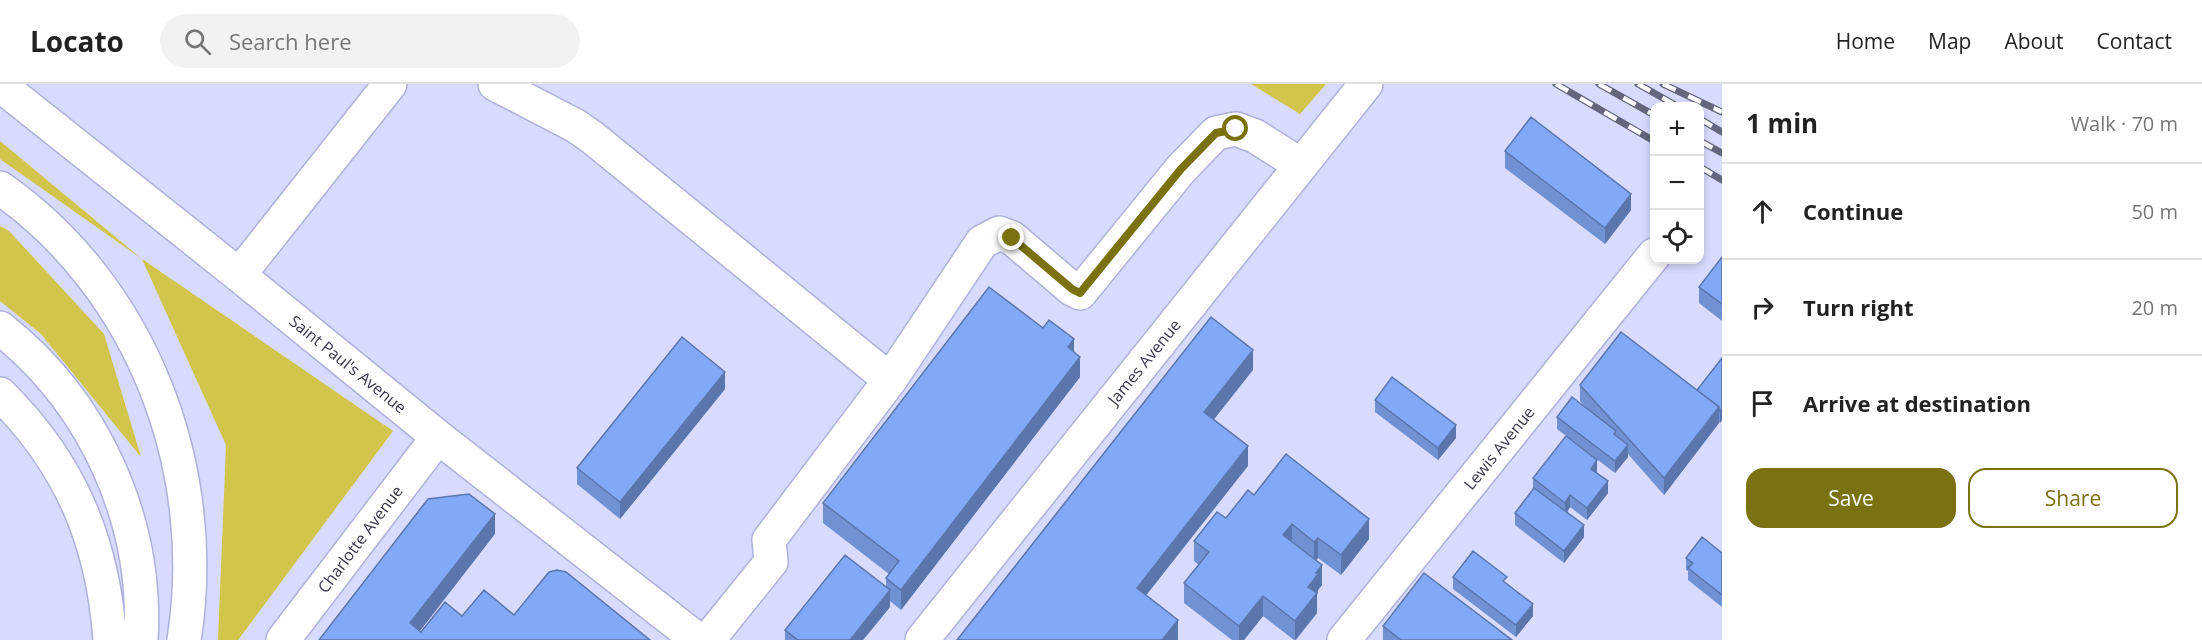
<!DOCTYPE html>
<meta charset="utf-8">
<style>
body{margin:0;font-family:"Open Sans",sans-serif;background:#f2f2f2;color:#222}
.controls{position:absolute;right:18px;top:18px;display:grid;overflow:hidden;border-radius:12px;box-shadow:0 3px 9px #0003}
.controls button{width:54px;height:54px;display:grid;place-items:center;padding:0;border:0;border-bottom:2px solid #e0e0e0;background:#fff;color:#222;font:30px sans-serif}
.stop{position:absolute;width:18px;height:18px;margin:-14px;border:4px solid #7a7111;border-radius:50%;background:#fff}
.stop.end{background:#7a7111;border-color:#fff;box-shadow:0 2px 6px #0008}
.list{margin:0;padding:0;list-style:none}
h2{display:flex;justify-content:space-between;align-items:center;height:78px;margin:0;padding:0 24px;font-size:26px}
h2 small{font-size:20px;font-weight:400;color:#767676}
.list li{display:grid;grid-template-columns:39px 1fr auto;gap:18px;align-items:center;box-sizing:border-box;height:96px;padding:0 24px;border-top:2px solid #e0e0e0}
.list b{display:block;font-size:22px;white-space:nowrap}
.list em{font-size:20px;font-style:normal;color:#767676}
.actions{display:flex;gap:12px;padding:18px 24px}
.actions a{flex:1;padding:14px 0;border:2px solid #7a7111;border-radius:18px;text-align:center;font-size:21px;color:#7a7111}
.actions .main{background:#7a7111;color:#fff}
.icon{flex:none;width:33px;height:33px;fill:none;stroke:currentColor;stroke-width:2;stroke-linecap:round;stroke-linejoin:round}
.map{position:relative;flex:none;width:1722px;height:556px;overflow:hidden}
header{display:flex;align-items:center;gap:36px;box-sizing:border-box;height:84px;padding:0 30px;background:#fff;border-bottom:2px solid #e0e0e0}
header strong{font-size:28px}
nav{display:flex;gap:33px;margin-inline-start:auto;font-size:21px}
.search{width:420px;height:54px;background:#f2f2f2;display:flex;align-items:center;gap:15px;box-sizing:border-box;padding:0 21px;border-radius:33px;color:#767676;font-size:22px}
main{display:flex}
aside{flex:1;background:#fff}
.map>svg:first-child{display:block}
.green{fill:#d2c54b}
.lines{fill:none;stroke-linecap:round;stroke-linejoin:round}
.minor-casing{stroke:#afb1dd;stroke-width:36}
.highway-casing{stroke:#afb1dd;stroke-width:36}
.minor{stroke:#fff;stroke-width:33}
.highway{stroke:#fff;stroke-width:33}
.rail-casing{stroke:#64667d;stroke-width:7}
.rail{stroke:#fefefe;stroke-width:4.5;stroke-dasharray:14;stroke-linecap:butt}
.wall{fill:#7091d4}
.shaded-wall{fill:#5b76ad}
.building{fill:#82a9f7;stroke:#5b76ad;stroke-width:1.5}
.route{stroke:#7a7111;stroke-width:8}
.labels{text-anchor:middle;dominant-baseline:central;stroke-width:4.5;stroke-linejoin:round;paint-order:stroke}
.street-label{font-size:16px;fill:#37384a;stroke:#fefefe}
</style>
<header>
<strong>Locato</strong>
<div class="search"><svg class="icon" aria-label="search" viewBox="0 0 24 24"><circle cx="10" cy="10" r="6"/><path d="M15 15l6 6"/></svg>Search here</div>
<nav><a>Home</a><a>Map</a><a>About</a><a>Contact</a></nav>
</header>
<main>
<div class="map">
<svg width="1722" height="556" viewBox="0 0 1722 556">
<rect width="100%" height="100%" fill="#d8daff"/>
<path class="green" d="M1251,0H1326L1300,30Z
M0,57L142,175L393,347L238,556H218L226,361L142,175L0,75Z
M0,142L9,147L104,250L141,373L41,250L0,217Z"/>
<g class="lines">
<defs>
<path id="minor" d="M495,0L576,42L593,54L890,296
M0,1L239,191L438,353L698,556
M239,191L390,0
M283,556L438,353
M708,556L771,478L769,456L890,296L982,158L999,149L1012,154L1072,205L1080,209L1181,85L1216,49L1236,45L1255,52L1301,81
M922,556L1366,0
M1344,556L1654,171"/>
<path id="highway" d="M0,104C143,204 211,386 184,556
M0,244C94,318 148,436 141,556
M0,310C71,380 103,458 110,556"/>
</defs>
<use href="#minor" class="minor-casing"/>
<use href="#highway" class="highway-casing"/>
<use href="#minor" class="minor"/>
<use href="#highway" class="highway"/>
<defs>
<path id="rail" d="M1556,0L1654,57
M1599,0L1654,31
M1638,0L1677,22
M1663,0L1722,28
M1700,35L1722,48
M1700,57L1722,69
M1700,83L1722,96"/>
</defs>
<use href="#rail" class="rail-casing"/>
<use href="#rail" class="rail"/>
</g>
<path class="wall" d="M1505,67L1631,126L1605,160L1505,84Z
M1722,173V237L1699,219V203Z
M1074,268L1080,293L901,526L890,517V523L863,556H785V546L886,503V494L889,490L823,439V419Z
M1722,274V336L1720,339L1719,338V339L1664,411L1628,370V373L1615,389L1557,345V333L1588,326L1580,317V301L1697,306Z
M725,305L620,435L577,400V384Z
M1375,316L1456,354L1438,376L1375,328Z
M1597,388L1608,409L1587,436L1570,423L1567,429L1584,453L1564,479L1515,441V429L1533,405V394Z
M1254,411L1369,455L1341,491L1318,474L1316,476L1322,501L1318,506L1317,511V529L1296,556H1294L1263,532L1244,556H1232L1184,519V499L1199,481L1194,477V457L1226,434Z
M1722,469V523L1688,496V487L1686,486V474Z
M1453,493L1507,499L1533,532L1516,553L1453,505Z
M1383,542L1512,556H1383Z"/>
<path class="shaded-wall" d="M1631,110V126L1605,160V144Z
M1074,255V275L1068,263Z
M1253,266V286L1204,348V328Z
M1080,273V293L901,526V506Z
M725,288V305L620,435V418Z
M1719,323V339L1664,411V394Z
M1722,324V336L1720,339V327Z
M1456,341V354L1438,376V364Z
M1628,361V373L1615,389V377Z
M1248,362V382L1137,523V504Z
M1597,376V388L1591,397V385Z
M1608,397V409L1587,436V424Z
M1570,411V423L1565,431V419Z
M495,430V450L413,556L410,539Z
M1369,435V455L1341,491V471Z
M1292,440V460L1283,451Z
M1584,441V453L1564,479V467Z
M1318,454V474L1314,478V458Z
M1322,481V501L1318,506L1317,511V529L1295,556V537L1308,503L1316,489Z
M890,506V523L863,556H850Z
M1263,512V532L1244,556H1239V542Z
M1533,520V532L1516,553V541Z
M1178,536V556H1162Z"/>
<path class="building" d="M1531,33L1631,110L1605,144L1505,67Z
M1722,173V220L1699,203Z
M989,203L1043,244L1049,236L1074,255L1068,263L1080,273L901,506L886,494L899,477L823,419Z
M1211,233L1253,266L1204,328L1248,362L1137,504L1178,536L1162,556H957Z
M1621,248L1719,323L1664,394L1580,301Z
M682,253L725,288L620,418L577,384Z
M1722,274V324L1720,327L1719,326V323L1697,306Z
M1392,293L1456,341L1438,364L1375,316Z
M1572,313L1616,347L1614,350L1628,361L1615,377L1557,333Z
M1566,352L1597,376L1591,385L1608,397L1587,424L1570,411L1565,419L1533,394Z
M1286,370L1369,435L1341,471L1318,454L1314,458L1292,440L1283,451L1322,481L1316,489L1318,490L1308,503L1317,509L1295,537L1263,512L1239,542L1184,499L1209,468L1194,457L1217,428L1226,434L1248,406L1254,411Z
M1534,404L1584,441L1564,467L1515,429Z
M469,410L495,430L410,539L421,548L445,518L462,532L484,506L514,531L549,488L557,486L566,488L650,556H319L428,415Z
M1702,453L1722,469V511L1688,484L1693,479L1686,474Z
M1473,467L1507,493L1503,497L1533,520L1516,541L1453,493Z
M845,471L890,506L850,556H798L785,546Z
M1424,489L1512,556H1401L1383,542Z"/>
<g class="lines">
<path class="route" d="M1012,154L1072,205L1080,209L1181,85L1216,49L1236,45"/>
</g>
<g class="labels">
<g class="street-label">
<text transform="translate(1144 278) rotate(-51)">James Avenue</text>
<text transform="translate(348 280) rotate(39)">Saint Paul's Avenue</text>
<text transform="translate(1499 364) rotate(-51)">Lewis Avenue</text>
<text transform="translate(360 455) rotate(-53)">Charlotte Avenue</text>
</g>
</g>
</svg>
<div class="controls">
<button>+</button>
<button>−</button>
<button><svg class="icon" aria-label="locate" viewBox="0 0 24 24"><circle cx="12" cy="12" r="6"/><path d="M12 2v4M12 18v4M2 12h4M18 12h4"/></svg></button>
</div>
<div class="stop" style="left:1236px;top:45px"></div>
<div class="stop end" style="left:1012px;top:154px"></div>
</div>
<aside>
<h2>1 min<small>Walk · 70 m</small></h2>
<ul class="list">
<li><svg class="icon" aria-label="ahead" viewBox="0 0 24 24"><path d="M12 20V5M6 11l6-6 6 6"/></svg><div><b>Continue</b></div><em>50 m</em></li>
<li><svg class="icon" aria-label="right" viewBox="0 0 24 24"><path d="M7 20v-9h11M14 6l5 5-5 5"/></svg><div><b>Turn right</b></div><em>20 m</em></li>
<li><svg class="icon" aria-label="arrive" viewBox="0 0 24 24"><path d="M6 21V4h12l-3 4 3 4H6"/></svg><div><b>Arrive at destination</b></div></li>
</ul>
<div class="actions"><a class="main">Save</a><a>Share</a></div>
</aside>
</main>
